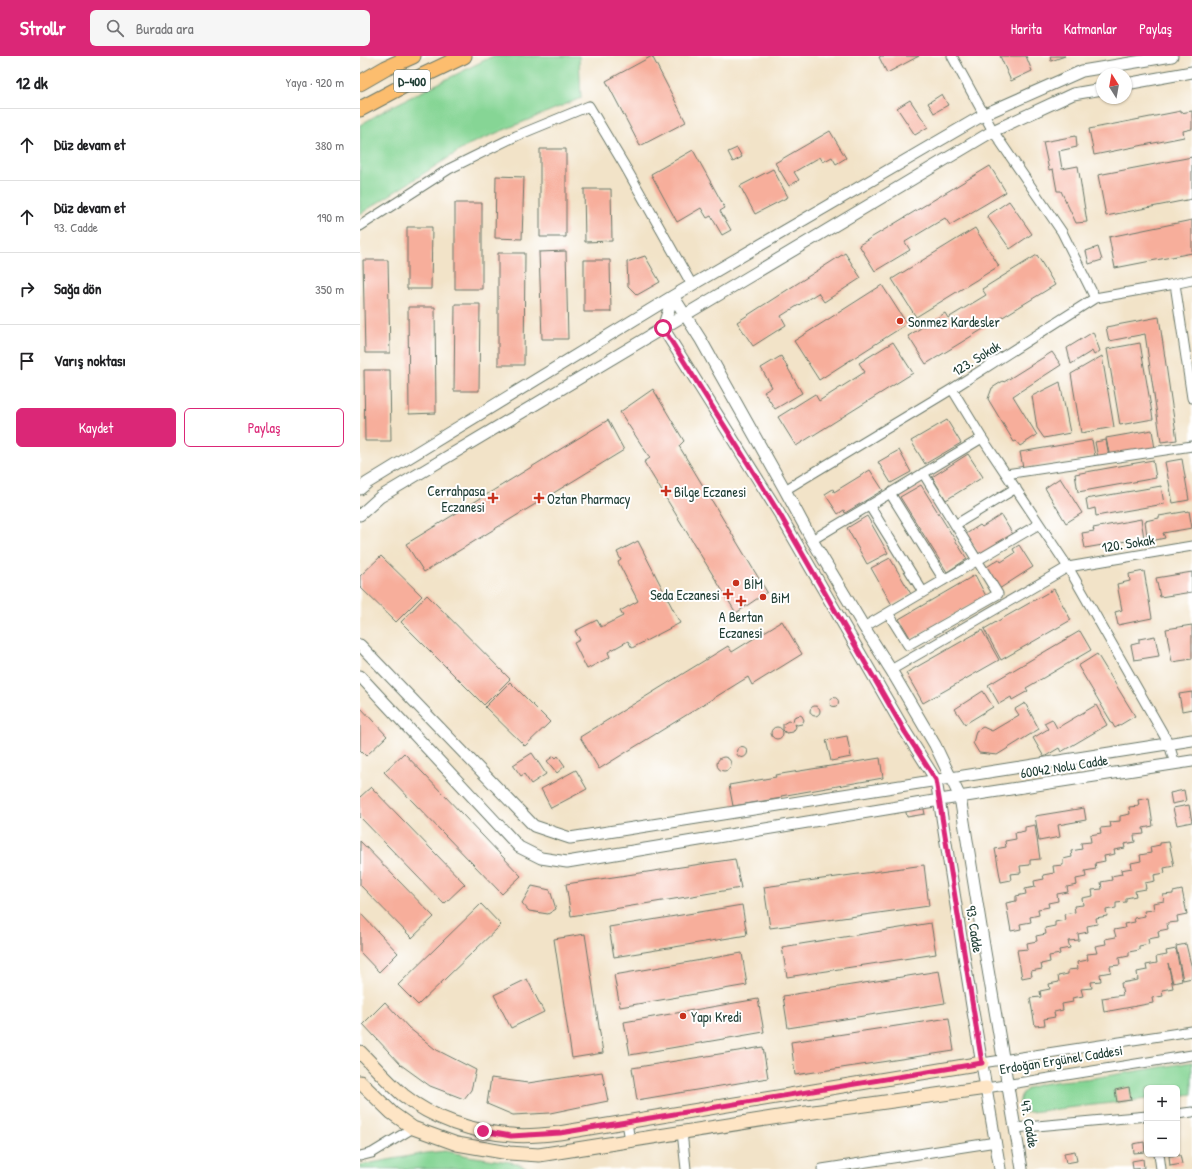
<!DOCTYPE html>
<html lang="tr">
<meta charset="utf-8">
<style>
body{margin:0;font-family:"Patrick Hand",sans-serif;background:#f6f6f6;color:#202124}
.controls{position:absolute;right:12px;bottom:12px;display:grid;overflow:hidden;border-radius:6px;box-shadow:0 1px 3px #0004}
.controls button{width:36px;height:36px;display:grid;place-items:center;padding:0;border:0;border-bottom:1px solid #e0e0e0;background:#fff;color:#202124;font:20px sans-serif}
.compass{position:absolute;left:736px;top:12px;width:36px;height:36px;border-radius:50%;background:#fff;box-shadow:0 1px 3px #0004;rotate:349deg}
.stop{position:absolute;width:12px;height:12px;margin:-9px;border:3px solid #db2777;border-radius:50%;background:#fff}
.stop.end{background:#db2777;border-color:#fff;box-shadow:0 1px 4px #0008}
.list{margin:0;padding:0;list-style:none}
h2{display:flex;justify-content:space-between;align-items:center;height:52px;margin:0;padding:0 16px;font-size:17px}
h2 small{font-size:13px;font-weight:400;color:#757577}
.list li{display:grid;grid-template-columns:26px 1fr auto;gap:12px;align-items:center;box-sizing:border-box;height:72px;padding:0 16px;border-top:1px solid #e0e0e0}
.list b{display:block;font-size:15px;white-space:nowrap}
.list p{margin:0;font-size:13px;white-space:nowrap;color:#757577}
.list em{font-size:13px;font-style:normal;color:#757577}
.actions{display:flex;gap:8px;padding:12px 16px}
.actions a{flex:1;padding:9px 0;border:1px solid #db2777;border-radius:6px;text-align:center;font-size:14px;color:#db2777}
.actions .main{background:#db2777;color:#fff}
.icon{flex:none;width:22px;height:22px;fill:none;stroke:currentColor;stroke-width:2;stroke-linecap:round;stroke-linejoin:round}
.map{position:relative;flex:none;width:832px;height:1113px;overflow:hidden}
header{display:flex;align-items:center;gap:24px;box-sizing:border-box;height:56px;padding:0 20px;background:#db2777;color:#fff}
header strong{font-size:19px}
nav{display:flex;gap:22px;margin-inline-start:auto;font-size:14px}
.search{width:280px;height:36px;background:#f6f6f6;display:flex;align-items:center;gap:10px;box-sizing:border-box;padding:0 14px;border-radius:6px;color:#757577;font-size:15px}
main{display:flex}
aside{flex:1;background:#fff}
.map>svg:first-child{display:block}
.green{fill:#86d595;stroke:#528964}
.building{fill:#f7ae9b}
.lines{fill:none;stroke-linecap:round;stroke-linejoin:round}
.minor-casing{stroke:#697768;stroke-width:11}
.tertiary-casing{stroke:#697768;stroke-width:13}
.secondary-casing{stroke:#697768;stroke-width:15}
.trunk-casing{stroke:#697768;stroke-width:17}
.minor{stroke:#fff;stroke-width:9}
.tertiary{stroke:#fff;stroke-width:11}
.secondary{stroke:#fee5c5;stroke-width:13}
.trunk{stroke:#fcbd6e;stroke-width:15}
.route{stroke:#db2777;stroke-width:5}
.poi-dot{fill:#c8321e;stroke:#fff;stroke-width:1.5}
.labels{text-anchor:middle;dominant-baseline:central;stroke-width:4;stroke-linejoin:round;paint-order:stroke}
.shield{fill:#fff;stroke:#627771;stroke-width:1}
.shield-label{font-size:13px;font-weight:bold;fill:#1f3d34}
.poi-label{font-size:14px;fill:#1f3d34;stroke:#fff;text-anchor:start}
.street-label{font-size:14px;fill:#1f3d34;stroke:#fff}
</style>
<header>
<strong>Strollr</strong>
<div class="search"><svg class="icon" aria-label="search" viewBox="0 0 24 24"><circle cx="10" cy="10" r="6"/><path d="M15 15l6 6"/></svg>Burada ara</div>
<nav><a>Harita</a><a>Katmanlar</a><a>Paylaş</a></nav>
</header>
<main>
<aside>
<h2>12 dk<small>Yaya · 920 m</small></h2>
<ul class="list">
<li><svg class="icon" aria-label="ahead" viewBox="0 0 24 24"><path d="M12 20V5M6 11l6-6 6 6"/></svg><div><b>Düz devam et</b></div><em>380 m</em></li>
<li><svg class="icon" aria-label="ahead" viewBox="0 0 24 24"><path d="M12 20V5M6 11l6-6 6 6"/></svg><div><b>Düz devam et</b><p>93. Cadde</p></div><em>190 m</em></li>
<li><svg class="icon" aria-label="right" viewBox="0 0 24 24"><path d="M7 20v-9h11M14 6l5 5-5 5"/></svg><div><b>Sağa dön</b></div><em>350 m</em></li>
<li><svg class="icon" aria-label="arrive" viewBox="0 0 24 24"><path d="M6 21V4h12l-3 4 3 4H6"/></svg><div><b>Varış noktası</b></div></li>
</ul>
<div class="actions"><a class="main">Kaydet</a><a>Paylaş</a></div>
</aside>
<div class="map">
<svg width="832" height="1113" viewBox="0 0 832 1113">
<rect width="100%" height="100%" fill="#fff"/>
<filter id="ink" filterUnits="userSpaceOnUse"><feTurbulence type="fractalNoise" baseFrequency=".025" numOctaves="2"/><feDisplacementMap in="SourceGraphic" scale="8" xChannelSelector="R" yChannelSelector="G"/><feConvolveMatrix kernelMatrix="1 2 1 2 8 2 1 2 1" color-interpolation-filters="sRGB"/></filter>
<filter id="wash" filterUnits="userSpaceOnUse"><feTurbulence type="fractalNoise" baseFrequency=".012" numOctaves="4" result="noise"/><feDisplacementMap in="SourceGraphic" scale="16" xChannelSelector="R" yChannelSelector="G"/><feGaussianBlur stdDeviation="0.9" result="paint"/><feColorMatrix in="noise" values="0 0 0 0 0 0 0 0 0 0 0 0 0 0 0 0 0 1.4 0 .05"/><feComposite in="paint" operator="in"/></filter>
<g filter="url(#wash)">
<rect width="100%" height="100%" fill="#f2e3c8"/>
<path class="green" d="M133,0H219L221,42L110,88L0,158V69L27,53Z
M832,1006V1038L817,1040V1032H787V1043L662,1057C659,1050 658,1040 665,1035C675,1025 719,1024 734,1022C767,1017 799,1011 832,1006Z
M86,1095L108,1100L156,1107L168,1113H0V1109L66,1097Z"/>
<g id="blocks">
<path class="building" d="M292,0L326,66L280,90L246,25Z
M521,0H559L527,17L519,1Z
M640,0H666L672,15L651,25Z
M690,0H705L691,5Z
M582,38L588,49L574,57L568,47Z
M550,44L568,71L555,79L537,52Z
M821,55V57L832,55V73L823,75L824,81L734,99L729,73Z
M470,75L486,102L476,108L472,101L463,106L460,101L434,116L439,124L429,130L415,107Z
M716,80L717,91L699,95L702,113L718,110L727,166L716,167L701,135H697L693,113L689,114L683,86Z
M377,92L382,101L373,106L368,96Z
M180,93H206V181H180Z
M333,94L365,152L360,155L371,174L362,179L351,160L347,162L341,152L317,166L291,118Z
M832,101V143L746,160L738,119Z
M630,110L646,136L590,169L585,162L545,186L550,194L515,215L499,189Z
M413,113L428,141L395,158L380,130Z
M136,120L164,121L162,183L135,182Z
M224,133H251L252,185L225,186Z
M649,145L672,178L650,193L627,160Z
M95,147H122V233H95Z
M832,164V197L755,212L749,181Z
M47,171H72L71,233H47Z
M615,172L639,210L556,261L532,223Z
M738,191L742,204L729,208L726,195Z
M206,195L208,283H182L179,196Z
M138,197H165L164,309H138Z
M485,197L501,222L464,246L458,237L421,260L426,269L393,290L377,266Z
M677,199L695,229L566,308L548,280L585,257L588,262L626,239L622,233Z
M285,200L300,226L277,239L268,230L267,206Z
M3,204H28L30,297H5Z
M224,204H250L251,256H224Z
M522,229L547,268L459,324L434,285Z
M95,248H120L119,335H94Z
M48,251H75L76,357L49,358Z
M799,261L817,384L801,386L785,278L749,285L746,271Z
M733,276L740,295L734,299L732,295L711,308L707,292Z
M533,286L553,317L436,390L418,361L455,338L459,345L505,316L499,307Z
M780,287L793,363L760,369L747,293Z
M692,296L701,309L653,340L677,379L660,390L656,385L654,386L628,343L632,332L643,325L644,326Z
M421,300L442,337L415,353L404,336L412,331L401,312Z
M742,300L754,371L721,377L711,318Z
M4,314H30L31,385H5Z
M700,326L710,377L684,382L677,372L672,340Z
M293,333L324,385L319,390L407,536L376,557L284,406L290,402L260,356Z
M248,364L264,394L64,516L46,488Z
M587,364L601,387L565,408L551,385Z
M792,374L795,393L750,401L746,382Z
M732,384L735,400L663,412L660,396Z
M746,384L749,400L738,402L735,386Z
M539,394L551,416L531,427L518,406Z
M608,398L623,421L586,444L572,421Z
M822,403L829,444L813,447L805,406Z
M793,404L796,422L718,436L715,418Z
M510,414L523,434L485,457L484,454L478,458L465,438L473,433L474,436Z
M700,422L722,457L706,467L685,432Z
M561,429L607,503L587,516L540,441Z
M801,430L804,448L736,460L735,452L728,454L726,443Z
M829,455L832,472L803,477L805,482L791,485L790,479L787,480L785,465L799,462V460Z
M641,459L654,480L621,501L606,478L620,469L622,471Z
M507,460L528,497L507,508L487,472Z
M781,463L784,482L725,492L722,477L734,475L733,472Z
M278,485L320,567L272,592L268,585L248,596L250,601L227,613L214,587L220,584L215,575L237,564L241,571L263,560L260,555L278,545L258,506L261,504L257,496Z
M659,489L673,511L639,533L625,512L639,503L641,506L655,497L653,493Z
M21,500L62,540L36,566L0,531V520Z
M530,502L551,538L532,549L511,512Z
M784,515L792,562L758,569L755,556L762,554L757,528L770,525L769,518Z
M832,516V536L800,541L796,522Z
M615,519L626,540L551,583L539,563Z
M694,533L711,564L641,604L624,573Z
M67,539L150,623L124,649L41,566Z
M422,565L442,598L392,629L388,621L239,713L220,681L368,590L372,596Z
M832,569V603L812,606L806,573Z
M622,574L639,604L563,647L546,617Z
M720,575L731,594L666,632L668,635L652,644L651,641L639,648L628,629Z
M795,580L799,600L774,604L771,589L779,587V583Z
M737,598L775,660L755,672L718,610Z
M150,626L190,666L165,690L125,651Z
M623,635L633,651L605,668L595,653Z
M832,636V653L822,655L819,638Z
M469.5 646a4.5 4.5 0 1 1 9 0a4.5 4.5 0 1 1-9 0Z
M665,647L679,673L637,699L619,697L613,687L616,675L623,671L632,675L659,659L655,653Z
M736,649L747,669L701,696L699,692L684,701L673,682L688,673L684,667L692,663L697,672Z
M450 655a5 5 0 1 1 10 0a5 5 0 1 1-10 0Z
M0,651L27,680L6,700L0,694Z
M440,659L442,660L444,664L442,668L437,669L435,668L436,671L433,676L427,677L425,676L423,674V668L428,665L433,666L434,661Z
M411 677a6 6 0 1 1 12 0a6 6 0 1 1-12 0Z
M487,680L491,701L471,705L466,684Z
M376.5 696a5.5 5.5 0 1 1 11 0a5.5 5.5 0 1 1-11 0Z
M44,697L161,820L142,838L24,716Z
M172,697L186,718L171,728L164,718L161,720L153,709Z
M194,700L196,702L198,700L205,710L197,717L187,705Z
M357 708a7 7 0 1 1 14 0a7 7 0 1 1-14 0Z
M520,702L523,722L421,740L422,742L373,750L369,729L416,721L415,719Z
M216,714L227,733L191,752L181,733Z
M11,731L105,828L84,848L0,761V741Z
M824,734L826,745L812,748L810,737Z
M789,742L793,770L783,772L784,778L774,779L775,786L764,788L765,792L754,794L755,798L744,800L745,805L735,807L736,813L725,815L726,821L716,823L717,829L707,831L708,836L697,838L698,845L688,847L689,851L678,853L679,859L670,861L671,866L660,868L661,873L651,875L646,847L656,845V840L666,838L665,833L675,831L674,825L684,823L683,819L694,817L693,810L703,809V803L712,801L711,795L722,793L721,787L731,786L730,779L741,777L740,772L751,771L750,766L760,765V760L770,758L769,751L779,750L778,744Z
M563,749L565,758L547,761L545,752Z
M829,749L832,766L817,769L813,752Z
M724,752L726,764L698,769L700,781L679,785L675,760Z
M675,769L680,803L670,804V809L660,810L661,817L650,818L651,824L641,826L635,793L646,791L645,785L656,783L655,777L665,775V771Z
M0,785L74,861L52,882L0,829Z
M809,786L814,810L804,812L805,817L794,819L795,825L785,827L786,833L775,835L776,840L766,842V846L756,847V852L746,854L747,860L736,862L737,868L727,870L728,876L718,878L719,884L708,885L710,892L699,894L700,898L689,900L690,906L681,908L682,913L671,915L672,920L662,922L657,894L668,893L667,887L677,885L676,880L686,878L685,872L695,870V866L705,864L704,858L715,856L714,850L723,849L722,842L733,840L732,834L742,833L741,826L752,824L751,820L762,818L761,814L772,812L771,807L781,805L780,799L791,797L790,791L800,789V787Z
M375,803L381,832L211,860L206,828Z
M564,809L569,850L410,872L404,831Z
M172,830L190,834L196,853L188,858L169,855L162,847Z
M822,834L827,858L817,860L818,866L807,867L808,873L798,875L799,881L788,883L789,888L779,890V894L769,896V900L759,902L760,909L750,910L751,916L740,918L741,925L731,926L732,932L721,933L723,940L712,942L713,946L702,948L703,954L694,956L695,961L684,963L685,969L675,970L670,942L681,941L680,935L690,933L689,928L699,926L698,920L708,918V914L718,913L717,906L728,904L727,898L737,897L735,890L746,888L745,883L756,881L754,874L765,872L764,868L775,866L774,862L785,860L784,855L794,854L793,847L804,845L803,839L813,838V836Z
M121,848L141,869L58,949L38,929Z
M382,849L387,879L254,901L249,871Z
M0,857L38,897L19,916L0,896Z
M571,867L576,898L427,921L422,891Z
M225,878L243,997L212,1002L194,883Z
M826,888L832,913V922L823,924L816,890Z
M816,893L822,925L813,927L808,907L813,932L802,934L803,940L792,942L793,947L744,956L742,942L763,939L761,927L778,924L777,916L787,914L786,909L797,907L796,901L807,899L806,895Z
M382,897L387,929L260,951L254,919Z
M579,915L585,947L428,972L423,940Z
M167,923L184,956L151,972L134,939Z
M398,943L404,976L270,999L264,966Z
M25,946L49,972L75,993L116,1014L111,1034L104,1043L70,1030L41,1009L3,968Z
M589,962L594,995L435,1019L431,986Z
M403,991L408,1022L277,1044L272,1012Z
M242,1016L248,1045L190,1057L153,1059L127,1048L131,1022L168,1027Z
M769,1031L771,1044L757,1046L755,1034Z
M784,1086L785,1096L774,1097L773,1088Z
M715,1095L717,1105L706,1107L704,1097Z
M820,1099L822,1108L810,1110L809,1100Z
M783,1103L784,1112L773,1113L772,1105Z"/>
</g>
</g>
<g filter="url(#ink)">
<use href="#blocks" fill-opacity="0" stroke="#697768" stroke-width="1"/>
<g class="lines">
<defs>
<path id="minor" d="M592,0L633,75L702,176L735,242
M0,170L89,113L156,80L229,50L266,112L332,229
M815,228L832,342
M592,333L622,382L708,511L809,688L815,708
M646,418L832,390
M425,434L592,333L735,242L809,229L832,224
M530,437L584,524
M509,449L563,536
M595,469L656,432
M452,484L622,382
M528,557L548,589L638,538L563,417
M504,571L679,468
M531,614L708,511L832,490
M622,1007L832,975
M626,1032L832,999
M817,1058L832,1056
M267,1067L270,1084
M655,1072L787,1060
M322,1076L326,1113
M799,1098L801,1113
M0,1100L12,1097L53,1072
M462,1113L636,1086"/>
<path id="tertiary" d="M766,28L832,16
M313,240L303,272L419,457L545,675L576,724L612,950L640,1113
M313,240L341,284L425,434L452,484L504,571L531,614L575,689L600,741L625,896L662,1113
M0,433L7,427L313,240L625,58L722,15L812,0
M0,459L20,441L633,75L713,38L742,33
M0,589L174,770L210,782L832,684
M0,620L159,791L181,802L207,806L580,744L832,705"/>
<path id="secondary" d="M0,996C14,1010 28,1026 43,1039C73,1063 113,1076 151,1079C167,1081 183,1079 199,1077L622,1007
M0,1026L32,1057L53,1072L97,1088L149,1097L179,1099L425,1060L626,1032"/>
<path id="trunk" d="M0,27L26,12L53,0
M0,53L62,20L104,0"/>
</defs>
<use href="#minor" class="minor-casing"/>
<use href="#tertiary" class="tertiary-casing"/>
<use href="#secondary" class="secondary-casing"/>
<use href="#trunk" class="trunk-casing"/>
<use href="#minor" class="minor"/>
<use href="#tertiary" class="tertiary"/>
<use href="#secondary" class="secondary"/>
<use href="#trunk" class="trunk"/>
</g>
</g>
<g class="lines" filter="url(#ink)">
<path class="route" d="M123,1075L151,1080L200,1077L622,1007L576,724L545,676L419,457L303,272"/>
</g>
<g class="poi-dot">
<circle cx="540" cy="265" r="4"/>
<path d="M304 429h4v4h4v4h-4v4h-4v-4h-4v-4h4z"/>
<path d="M131 436h4v4h4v4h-4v4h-4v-4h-4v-4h4z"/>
<path d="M177 436h4v4h4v4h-4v4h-4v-4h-4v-4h4z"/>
<circle cx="376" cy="527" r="4"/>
<path d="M366 532h4v4h4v4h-4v4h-4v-4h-4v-4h4z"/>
<circle cx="403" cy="541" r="4"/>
<path d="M379 539h4v4h4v4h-4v4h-4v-4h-4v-4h4z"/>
<circle cx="323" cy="960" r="4"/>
</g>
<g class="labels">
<rect class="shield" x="34" y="14" width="36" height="22" rx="3"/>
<g class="shield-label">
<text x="52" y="25">D-400</text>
</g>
<g class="poi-label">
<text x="548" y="265">Sonmez Kardesler</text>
<text x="125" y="434" text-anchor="end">Cerrahpasa<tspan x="125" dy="16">Eczanesi</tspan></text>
<text x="314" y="435">Bilge Eczanesi</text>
<text x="187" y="442">Oztan Pharmacy</text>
<text x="384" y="527">BİM</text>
<text x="360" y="538" text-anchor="end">Seda Eczanesi</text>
<text x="411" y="541">BiM</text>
<text x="381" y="560" text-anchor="middle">A Bertan<tspan x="381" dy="16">Eczanesi</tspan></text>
<text x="331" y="960">Yapı Kredi</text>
</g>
<g class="street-label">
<text transform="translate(616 302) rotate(-32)">123. Sokak</text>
<text transform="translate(768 487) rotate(-9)">120. Sokak</text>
<text transform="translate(704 710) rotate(-9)">60042 Nolu Cadde</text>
<text transform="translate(615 873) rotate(81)">93. Cadde</text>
<text transform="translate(701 1003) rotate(-9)">Erdoğan Ergünel Caddesi</text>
<text transform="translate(670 1068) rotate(80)">47. Cadde</text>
</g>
</g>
</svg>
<div class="controls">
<button>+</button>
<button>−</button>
</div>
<svg class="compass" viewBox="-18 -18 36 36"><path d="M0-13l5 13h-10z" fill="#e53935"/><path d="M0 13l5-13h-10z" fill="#757577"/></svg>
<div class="stop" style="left:303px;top:272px"></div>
<div class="stop end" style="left:123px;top:1075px"></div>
</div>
</main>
